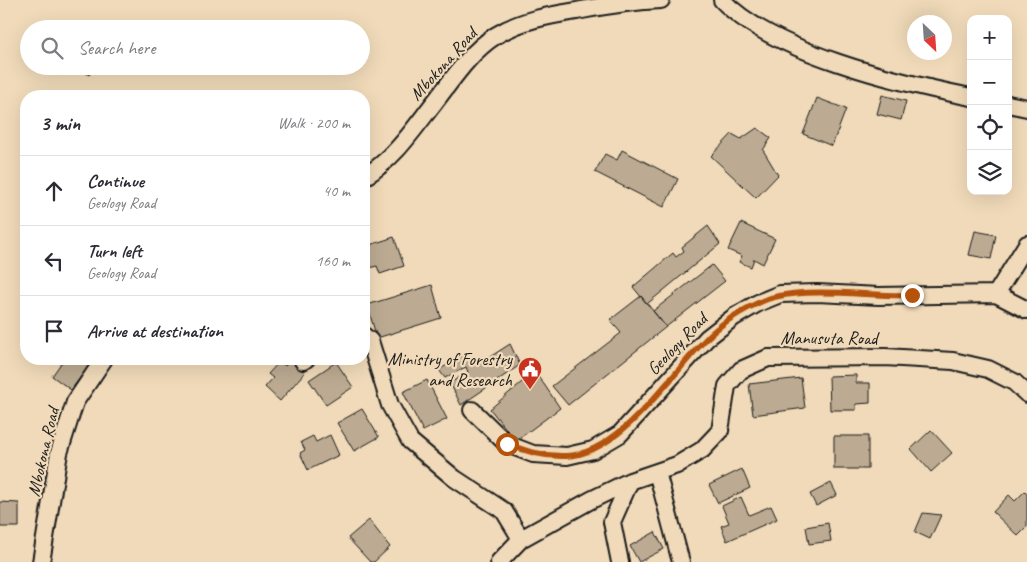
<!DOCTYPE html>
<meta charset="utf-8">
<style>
body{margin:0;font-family:Caveat,sans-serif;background:#f7f7f7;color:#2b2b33}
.controls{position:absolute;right:15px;top:15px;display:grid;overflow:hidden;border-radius:10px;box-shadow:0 5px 20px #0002}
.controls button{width:45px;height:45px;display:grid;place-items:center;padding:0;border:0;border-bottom:1px solid #e1e1e2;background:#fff;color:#2b2b33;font:25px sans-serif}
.compass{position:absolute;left:907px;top:15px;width:45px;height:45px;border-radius:50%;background:#fff;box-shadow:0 5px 20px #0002;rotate:155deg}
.stop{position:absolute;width:15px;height:15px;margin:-11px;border:4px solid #b45309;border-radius:50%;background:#fff}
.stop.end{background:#b45309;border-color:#fff;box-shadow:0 1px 5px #0008}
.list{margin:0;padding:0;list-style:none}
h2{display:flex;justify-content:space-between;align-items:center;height:65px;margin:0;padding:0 20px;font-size:21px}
h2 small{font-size:16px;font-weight:400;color:#7c7c81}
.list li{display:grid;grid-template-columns:32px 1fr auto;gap:15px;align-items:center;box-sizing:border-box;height:70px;padding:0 20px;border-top:1px solid #e1e1e2}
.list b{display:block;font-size:19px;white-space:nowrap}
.list p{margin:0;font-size:16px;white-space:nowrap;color:#7c7c81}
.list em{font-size:16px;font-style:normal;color:#7c7c81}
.icon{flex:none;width:28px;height:28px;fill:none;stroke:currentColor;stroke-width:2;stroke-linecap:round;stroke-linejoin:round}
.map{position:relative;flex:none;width:1027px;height:562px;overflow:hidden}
.search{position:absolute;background:#fff;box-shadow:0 5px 20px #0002;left:20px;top:20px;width:350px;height:55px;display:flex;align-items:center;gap:12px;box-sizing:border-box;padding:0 18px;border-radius:28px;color:#7c7c81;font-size:19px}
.panel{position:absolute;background:#fff;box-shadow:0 5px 20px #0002;left:20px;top:90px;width:350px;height:275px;border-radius:20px}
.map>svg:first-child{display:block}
.building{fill:#bcab92;stroke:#1c1c1c}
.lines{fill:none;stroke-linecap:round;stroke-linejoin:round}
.minor-casing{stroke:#1c1c1c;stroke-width:20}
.minor{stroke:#f0dab9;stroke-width:16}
.route{stroke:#b45309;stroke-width:6}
.labels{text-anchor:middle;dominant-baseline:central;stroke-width:4.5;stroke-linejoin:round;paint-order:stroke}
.street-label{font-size:18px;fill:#1c1c1c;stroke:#f0dab9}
.poi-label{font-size:18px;fill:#1c1c1c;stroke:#f0dab9;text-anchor:end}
</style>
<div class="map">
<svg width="1027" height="562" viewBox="0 0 1027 562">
<rect width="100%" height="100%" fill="#f0dab9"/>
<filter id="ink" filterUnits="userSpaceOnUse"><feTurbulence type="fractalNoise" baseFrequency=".02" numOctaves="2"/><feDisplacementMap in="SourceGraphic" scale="10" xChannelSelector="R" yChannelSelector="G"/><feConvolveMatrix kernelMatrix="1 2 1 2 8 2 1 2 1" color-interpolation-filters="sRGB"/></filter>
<g filter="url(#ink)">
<path class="building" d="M77,66H96L89,75Z
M882,95L906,101L901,120L877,114Z
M817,98L846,109L832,146L803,134Z
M757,128L771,138L763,150L778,175L756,198L711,156L732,134L741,139Z
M622,150L678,179L664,207L595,172L605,154L617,160Z
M741,223L775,239L763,264L754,259L751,267L739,262L742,256L728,250Z
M708,226L720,244L647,304L633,287L673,253L676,257L684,251L682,247Z
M975,231L996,235L991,259L969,255Z
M394,237L404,266L380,274L377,266L365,269L364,247Z
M712,265L725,281L666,327L653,311Z
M432,285L441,318L377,338L367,305Z
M641,296L666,327L568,405L552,386L621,333L610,320Z
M510,344L520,365L461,405L450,383L468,372L466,367L445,378L439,370L468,352L472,361L476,359L479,364Z
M64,359H94L71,390L52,376Z
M291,360L305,372L280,401L265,387L273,378L268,374L280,361L285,366Z
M336,362L353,387L326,405L309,380Z
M535,371L560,408L516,441L490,409Z
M856,375V383H870V403L856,404V410H830L829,376Z
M801,378L805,408L753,415L749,384Z
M427,380L447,419L423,431L403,392Z
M362,409L379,437L354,451L337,423Z
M931,430L952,453L931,472L911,449Z
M330,435L339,455L308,470L300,453L305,450L301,442L313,436L316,442Z
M834,436H868V469H834Z
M742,469L750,488L718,503L709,485Z
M831,483L837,495L816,506L810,494Z
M1025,491L1027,494V527L1018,536L993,512L1009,495L1015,501Z
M741,497L749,515L771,506L777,519L727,541L721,526L729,523L722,506Z
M0,502L19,503V527H0Z
M923,513L941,515L930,539L915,532Z
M369,520L390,547L374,562H370L348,538Z
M828,523L831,541L809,544L806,527Z
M655,532L664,549L639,562L630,546Z"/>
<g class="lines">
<defs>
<path id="minor" d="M722,0C771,52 900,83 971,97
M1008,104L1027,108
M364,177C394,159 413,130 434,103C452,80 470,52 495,36C522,19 552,15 582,10C609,5 634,1 661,0
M996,294L1027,244
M364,336L370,341L390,405L410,441L454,478L504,511L521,539
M303,361L306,359
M472,410L507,444L533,454L567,456L593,450L620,434L707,338L734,317L758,303L780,294L817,293L879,296L996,294L1027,310
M657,472L681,562
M41,562L59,453L75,402L104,359
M499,562L521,539L591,500L630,481L677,465L702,450L720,431L727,386L741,370L768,358L885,357L953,361L988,369L1014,382L1027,394
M620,562L612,522L630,481"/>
</defs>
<use href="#minor" class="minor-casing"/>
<use href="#minor" class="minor"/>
</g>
</g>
<g class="lines" filter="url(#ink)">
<path class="route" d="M507,444C526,451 544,457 566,456C619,455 670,376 705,340C719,325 739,312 758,303C796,284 867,297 912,295"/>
</g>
<defs>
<symbol id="civic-pin" viewBox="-11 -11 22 30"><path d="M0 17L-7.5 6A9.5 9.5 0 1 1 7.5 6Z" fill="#c8321e" stroke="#f0dab9"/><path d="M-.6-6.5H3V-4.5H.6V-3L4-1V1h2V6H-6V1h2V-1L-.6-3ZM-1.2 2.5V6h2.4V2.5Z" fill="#fff"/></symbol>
</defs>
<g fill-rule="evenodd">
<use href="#civic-pin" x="516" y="355" width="28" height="38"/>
</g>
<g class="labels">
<g class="street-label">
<text transform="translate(443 64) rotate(-48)">Mbokona Road</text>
<text x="829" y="338">Manusuta Road</text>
<text transform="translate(677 344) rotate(-46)">Geology Road</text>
<text transform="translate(43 452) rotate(-77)">Mbokona Road</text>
</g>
<g class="poi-label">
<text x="512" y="359">Ministry of Forestry<tspan x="512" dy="21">and Research</tspan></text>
</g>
</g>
</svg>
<div class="controls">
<button>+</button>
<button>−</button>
<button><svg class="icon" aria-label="locate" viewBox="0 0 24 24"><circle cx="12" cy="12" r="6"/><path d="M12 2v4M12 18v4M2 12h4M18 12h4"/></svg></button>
<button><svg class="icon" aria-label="layers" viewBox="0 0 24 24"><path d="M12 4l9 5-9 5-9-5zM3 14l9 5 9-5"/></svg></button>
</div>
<svg class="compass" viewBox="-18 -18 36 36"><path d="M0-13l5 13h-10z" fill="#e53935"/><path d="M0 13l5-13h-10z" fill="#7c7c81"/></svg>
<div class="stop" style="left:507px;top:444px"></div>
<div class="stop end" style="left:912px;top:295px"></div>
<div class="search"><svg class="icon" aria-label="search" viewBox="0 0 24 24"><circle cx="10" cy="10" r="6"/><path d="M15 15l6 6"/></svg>Search here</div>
<section class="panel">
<h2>3 min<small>Walk · 200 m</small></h2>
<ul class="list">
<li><svg class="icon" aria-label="ahead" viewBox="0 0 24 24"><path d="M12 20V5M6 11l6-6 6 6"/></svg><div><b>Continue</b><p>Geology Road</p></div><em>40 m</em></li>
<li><svg class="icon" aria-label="left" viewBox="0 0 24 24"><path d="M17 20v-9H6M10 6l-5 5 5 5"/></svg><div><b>Turn left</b><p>Geology Road</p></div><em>160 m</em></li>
<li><svg class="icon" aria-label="arrive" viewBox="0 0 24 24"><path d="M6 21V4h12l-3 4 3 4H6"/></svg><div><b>Arrive at destination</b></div></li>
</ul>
</section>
</div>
